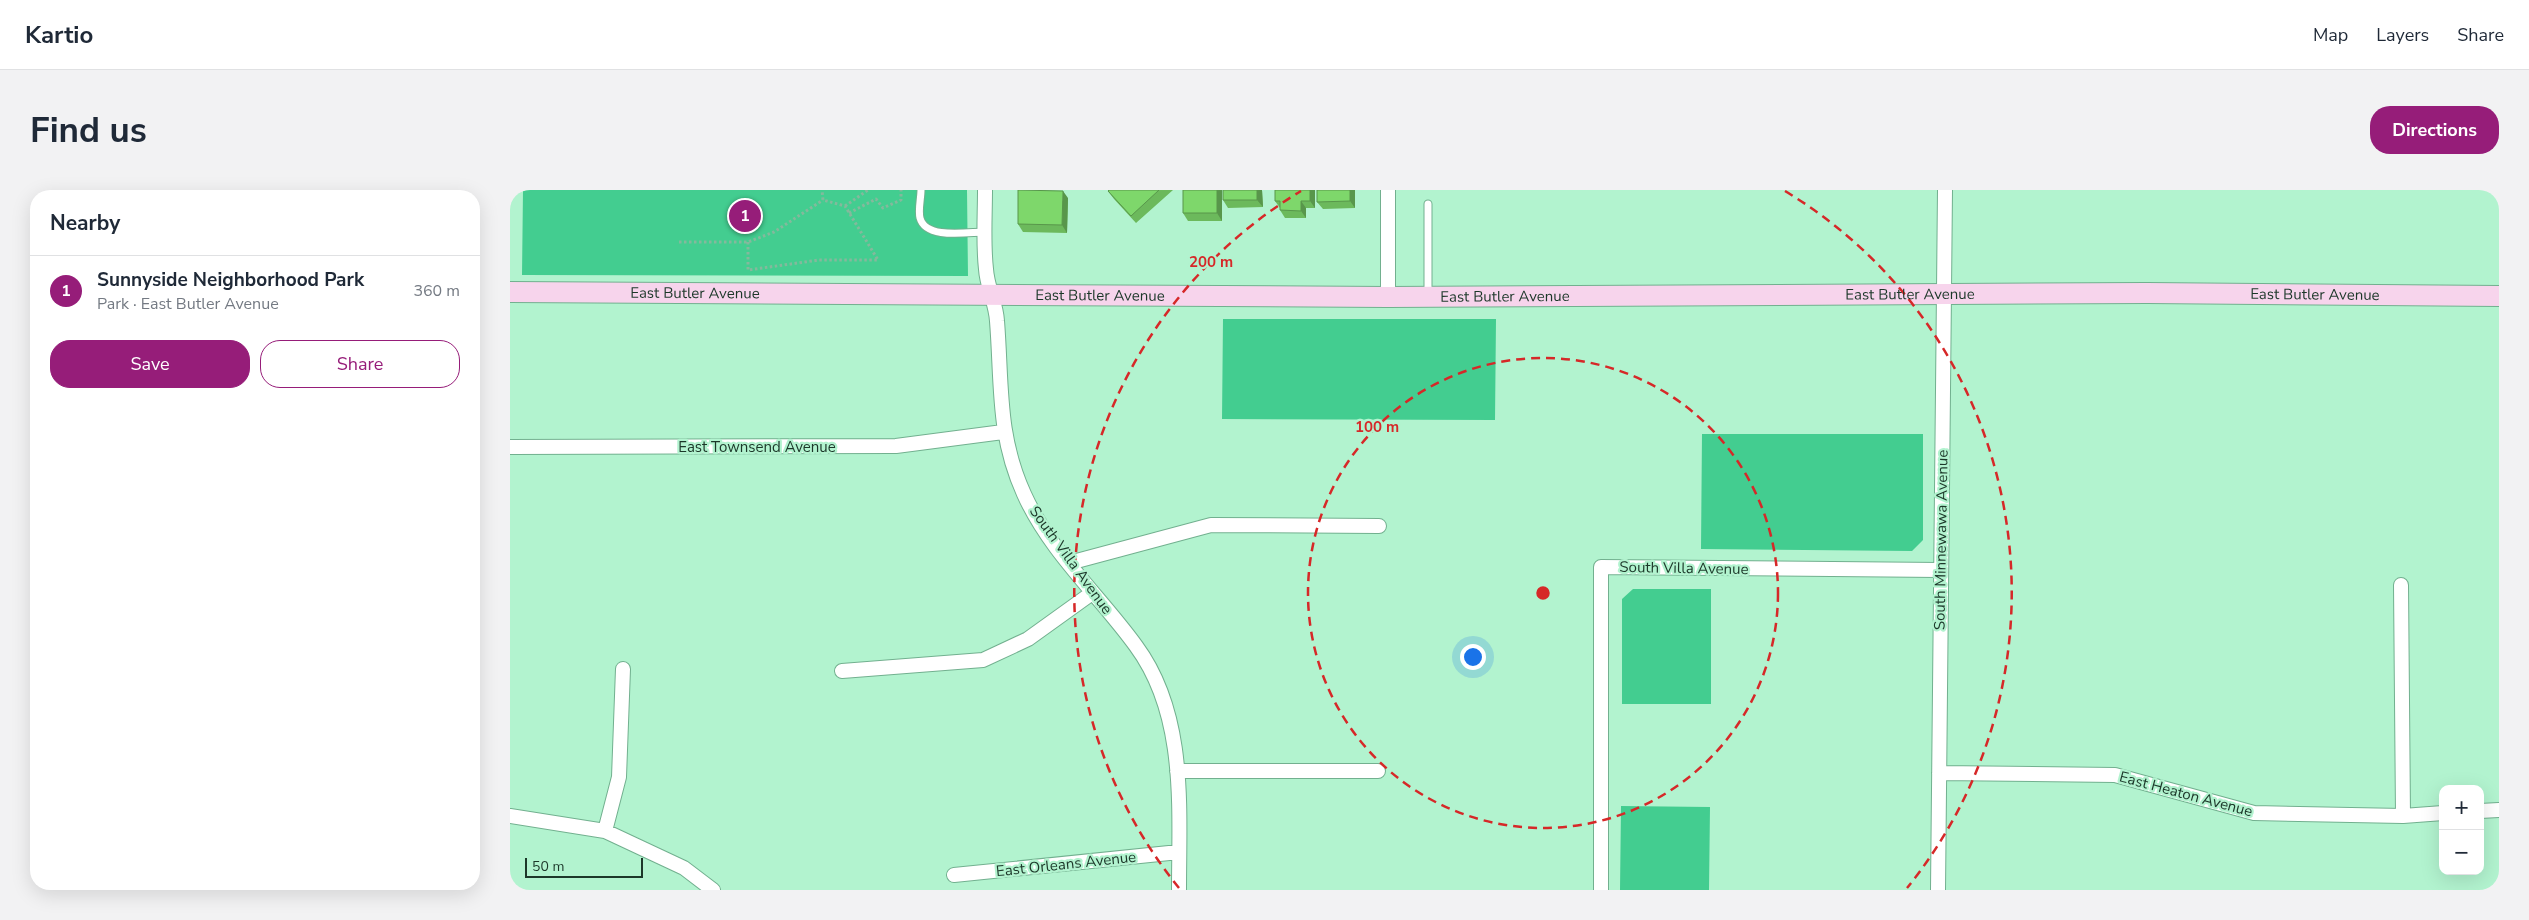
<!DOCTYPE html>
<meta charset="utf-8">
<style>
body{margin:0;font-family:"Nunito Sans",sans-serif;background:#f2f2f3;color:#1f2937}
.controls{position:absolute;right:15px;bottom:15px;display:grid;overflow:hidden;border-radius:10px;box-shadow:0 5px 20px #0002}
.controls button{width:45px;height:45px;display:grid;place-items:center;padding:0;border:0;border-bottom:1px solid #e0e1e3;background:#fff;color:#1f2937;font:25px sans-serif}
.scale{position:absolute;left:15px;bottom:12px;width:118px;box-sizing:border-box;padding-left:5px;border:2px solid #1c3729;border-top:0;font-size:14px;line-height:18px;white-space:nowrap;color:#1c3729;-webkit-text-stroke:4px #b2f3cf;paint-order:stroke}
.you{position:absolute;left:962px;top:466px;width:18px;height:18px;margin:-12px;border:4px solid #fff;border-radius:50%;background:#1a73e8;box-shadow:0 0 0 8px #1a73e833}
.badge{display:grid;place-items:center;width:32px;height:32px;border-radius:50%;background:#961d79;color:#fff;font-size:16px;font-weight:700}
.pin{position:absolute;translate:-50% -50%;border:2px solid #fff;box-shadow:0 1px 5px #0006}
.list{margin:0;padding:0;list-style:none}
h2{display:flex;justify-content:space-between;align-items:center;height:65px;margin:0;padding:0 20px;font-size:21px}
h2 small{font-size:16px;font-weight:400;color:#747a83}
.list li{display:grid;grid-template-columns:32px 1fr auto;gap:15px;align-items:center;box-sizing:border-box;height:70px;padding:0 20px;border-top:1px solid #e0e1e3}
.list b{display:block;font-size:19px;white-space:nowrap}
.list p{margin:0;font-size:16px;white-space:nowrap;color:#747a83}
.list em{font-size:16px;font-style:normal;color:#747a83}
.actions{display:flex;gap:10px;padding:15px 20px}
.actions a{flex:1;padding:11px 0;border:1px solid #961d79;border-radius:20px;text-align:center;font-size:18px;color:#961d79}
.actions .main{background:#961d79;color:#fff}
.map{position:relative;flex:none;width:1989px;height:700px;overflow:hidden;border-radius:20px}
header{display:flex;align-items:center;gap:30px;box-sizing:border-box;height:70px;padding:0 25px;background:#fff;border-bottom:1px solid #e0e1e3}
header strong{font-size:24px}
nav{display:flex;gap:28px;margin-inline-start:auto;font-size:18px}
.intro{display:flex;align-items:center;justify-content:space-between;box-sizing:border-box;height:120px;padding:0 30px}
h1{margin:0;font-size:35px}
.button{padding:12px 22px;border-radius:20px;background:#961d79;color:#fff;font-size:18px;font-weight:700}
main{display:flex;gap:30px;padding:0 30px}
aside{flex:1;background:#fff;border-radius:20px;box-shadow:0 5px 20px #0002}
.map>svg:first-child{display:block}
.green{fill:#43cd90}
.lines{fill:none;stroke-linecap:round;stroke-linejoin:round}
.lane-casing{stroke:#72b08f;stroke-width:9}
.street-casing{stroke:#72b08f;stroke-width:16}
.secondary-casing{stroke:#72b08f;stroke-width:22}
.path{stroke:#84b99c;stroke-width:3;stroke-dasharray:2.5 2.5;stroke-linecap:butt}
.lane{stroke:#fff;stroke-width:7}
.street{stroke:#fff;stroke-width:14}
.secondary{stroke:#f7d4ec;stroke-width:20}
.wall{fill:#6cb95c}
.shaded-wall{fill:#58964b}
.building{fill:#7ed76b;stroke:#58964b}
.ring{fill:none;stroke:#d62828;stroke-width:2.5;stroke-dasharray:9 6}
.labels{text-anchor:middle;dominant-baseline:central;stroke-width:4.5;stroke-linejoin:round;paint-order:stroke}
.street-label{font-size:15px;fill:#1c3729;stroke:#b2f3cf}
.centre{fill:#d62828;stroke:#b2f3cf;stroke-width:2.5}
.ring-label{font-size:15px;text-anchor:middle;font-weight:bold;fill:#d62828;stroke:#b2f3cf;stroke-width:4.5;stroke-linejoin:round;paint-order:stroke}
</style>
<header>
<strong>Kartio</strong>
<nav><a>Map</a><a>Layers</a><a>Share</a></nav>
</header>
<div class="intro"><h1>Find us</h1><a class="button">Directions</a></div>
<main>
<aside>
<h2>Nearby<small></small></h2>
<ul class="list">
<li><span class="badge">1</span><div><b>Sunnyside Neighborhood Park</b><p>Park · East Butler Avenue</p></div><em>360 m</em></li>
</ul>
<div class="actions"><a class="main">Save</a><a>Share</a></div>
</aside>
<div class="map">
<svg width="1989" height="700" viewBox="0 0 1989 700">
<rect width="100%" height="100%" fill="#b2f3cf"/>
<path class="green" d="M13,0H457L458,86L12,85Z
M713,129H986L985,230L712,229Z
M1192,244H1413V350L1402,361L1191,359Z
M1123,399H1201V514H1112V409Z
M1111,616L1200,617L1199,700H1110Z"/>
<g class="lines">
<defs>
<path id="lane" d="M411,0C411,8 408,20 410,28C416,50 458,42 475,42
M918,14V106"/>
<path id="street" d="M475,0C475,26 473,53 476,79C477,97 486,113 487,131C492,194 487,245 514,304C540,362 590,406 626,456C677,525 669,618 669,700
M878,0V107
M0,257L386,256L493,242
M559,373L701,335L869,336
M1891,395L1893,626
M113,479L109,587L95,641L174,678L203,700
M332,481L473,470L518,449L582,403
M667,581H868
M1429,583L1605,585L1744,623L1893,626L1933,623
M1970,621L1989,620
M0,626L95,641
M444,685L669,662
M1091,700V377L1430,380
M1428,700L1435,0"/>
<g id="secondary">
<path id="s1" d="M0,102L878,107L1637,103L1989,106"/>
</g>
</defs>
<use href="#lane" class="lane-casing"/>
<use href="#street" class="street-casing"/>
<use href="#secondary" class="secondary-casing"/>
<path class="path" d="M335,16L358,0
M339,23L366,9L373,18L391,10V0
M169,52H238L264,42L313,10
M238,52V80L309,70H368L335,16L313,10L312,0"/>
<use href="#lane" class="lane"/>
<use href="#street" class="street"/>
<use href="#secondary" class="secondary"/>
</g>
<path class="wall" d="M599,0H663L626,33L604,9L598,1Z
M712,0V31H678L673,23Z
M752,0L753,17L718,18L713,10Z
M765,0H805V18H796V28H775L770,20V18L765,11Z
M807,0H845V18L813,19L807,12Z
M558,8L557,43L513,42L508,34Z"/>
<path class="shaded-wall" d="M707,0H712V31L707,23Z
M747,0H752L753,17L747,10Z
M800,0H805V18L800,11Z
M840,0H845V18L840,11Z
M553,1L558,8L557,43L552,35Z
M791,11L796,18V28L791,21Z"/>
<path class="building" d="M508,0L553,1L552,35L508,34Z
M599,0H649L621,26L598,1Z
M673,0H707V23H673Z
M713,0H747V10H713Z
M765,0H800V11H791V21L770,20V11H765Z
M807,0H840V11L807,12Z"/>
<g class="ring">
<circle cx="1033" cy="403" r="235"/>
<path d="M669 698A469 469 0 0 1 791 1M1275 1A469 469 0 0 1 1397 698"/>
</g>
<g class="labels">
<g class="street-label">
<text stroke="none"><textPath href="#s1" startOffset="185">East Butler Avenue</textPath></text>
<text stroke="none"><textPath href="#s1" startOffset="1400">East Butler Avenue</textPath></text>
<text stroke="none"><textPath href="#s1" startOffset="1805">East Butler Avenue</textPath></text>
<text stroke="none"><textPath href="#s1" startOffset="590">East Butler Avenue</textPath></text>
<text stroke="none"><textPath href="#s1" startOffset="995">East Butler Avenue</textPath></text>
<text x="247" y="257">East Townsend Avenue</text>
<text transform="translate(1431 350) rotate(-89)">South Minnewawa Avenue</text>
<text transform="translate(561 370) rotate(54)">South Villa Avenue</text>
<text transform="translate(1174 378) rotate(1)">South Villa Avenue</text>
<text transform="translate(1676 604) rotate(15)">East Heaton Avenue</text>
<text transform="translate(556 674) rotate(-6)">East Orleans Avenue</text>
</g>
</g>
<circle cx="1033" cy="403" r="8" class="centre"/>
<g class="ring-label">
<text x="701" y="77">200 m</text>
<text x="867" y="242">100 m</text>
</g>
</svg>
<div class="controls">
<button>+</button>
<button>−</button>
</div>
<div class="scale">50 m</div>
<div class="you"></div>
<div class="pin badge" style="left:235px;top:26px">1</div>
</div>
</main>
